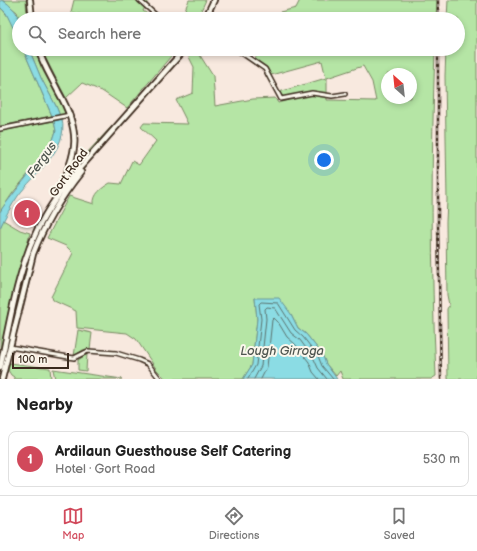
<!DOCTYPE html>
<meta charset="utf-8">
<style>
body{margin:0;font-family:"Balsamiq Sans",sans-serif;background:#f2f2f2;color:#222}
.compass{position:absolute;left:381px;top:68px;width:36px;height:36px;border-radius:50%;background:#fff;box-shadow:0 2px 6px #0003;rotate:333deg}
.scale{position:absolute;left:12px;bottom:10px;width:57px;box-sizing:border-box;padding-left:4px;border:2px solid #3b2a1e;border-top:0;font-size:11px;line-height:14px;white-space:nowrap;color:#3b2a1e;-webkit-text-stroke:3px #fbf7ec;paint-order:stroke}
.you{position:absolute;left:324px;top:160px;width:14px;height:14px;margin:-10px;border:3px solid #fff;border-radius:50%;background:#1a73e8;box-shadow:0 0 0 6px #1a73e833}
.badge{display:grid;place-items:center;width:26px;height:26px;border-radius:50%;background:#d1495b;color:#fff;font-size:13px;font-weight:700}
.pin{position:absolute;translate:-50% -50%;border:2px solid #fff;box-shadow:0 1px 4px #0006}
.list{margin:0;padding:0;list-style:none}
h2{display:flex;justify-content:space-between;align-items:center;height:52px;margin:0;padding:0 16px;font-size:17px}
h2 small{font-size:13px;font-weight:400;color:#767676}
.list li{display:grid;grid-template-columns:26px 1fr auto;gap:12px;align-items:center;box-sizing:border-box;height:56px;margin:0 8px 8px;padding:0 8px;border:1px solid #e0e0e0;border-radius:8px}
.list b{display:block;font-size:15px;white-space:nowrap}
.list p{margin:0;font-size:13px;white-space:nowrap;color:#767676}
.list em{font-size:13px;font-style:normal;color:#767676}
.icon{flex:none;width:22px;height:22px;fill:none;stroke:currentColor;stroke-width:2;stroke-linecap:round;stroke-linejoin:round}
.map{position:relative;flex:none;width:477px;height:379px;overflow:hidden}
.search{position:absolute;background:#fff;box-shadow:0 2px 6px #0003;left:12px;right:12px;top:12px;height:44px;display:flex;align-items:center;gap:10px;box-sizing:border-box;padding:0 14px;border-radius:22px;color:#767676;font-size:15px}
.sheet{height:116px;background:#fff}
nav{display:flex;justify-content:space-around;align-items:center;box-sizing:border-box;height:56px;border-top:1px solid #e0e0e0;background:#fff;font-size:11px;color:#767676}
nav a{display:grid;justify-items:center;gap:2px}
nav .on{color:#d1495b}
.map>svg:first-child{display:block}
.green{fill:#b5e5a5;stroke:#788862;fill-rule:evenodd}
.water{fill:#8bdce4;stroke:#6b9595}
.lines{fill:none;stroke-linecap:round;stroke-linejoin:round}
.shore{stroke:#5b716d;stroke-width:1}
.street-casing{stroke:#3b2a1e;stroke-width:6}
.secondary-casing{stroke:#3b2a1e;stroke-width:8}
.street{stroke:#fbf7ec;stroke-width:3}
.secondary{stroke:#fbf7ec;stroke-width:4.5}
.rail-casing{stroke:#3b2a1e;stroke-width:2.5}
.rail{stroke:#fbf7ec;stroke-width:1;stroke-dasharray:3;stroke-linecap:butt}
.labels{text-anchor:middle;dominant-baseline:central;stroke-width:4;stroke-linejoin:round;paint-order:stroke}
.street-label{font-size:12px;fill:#3b2a1e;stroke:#fbf7ec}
.water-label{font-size:13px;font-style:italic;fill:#4f5650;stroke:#fbf7ec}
</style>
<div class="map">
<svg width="477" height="379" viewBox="0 0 477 379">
<rect width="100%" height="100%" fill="#f8e9df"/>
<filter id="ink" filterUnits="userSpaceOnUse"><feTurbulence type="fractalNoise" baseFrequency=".025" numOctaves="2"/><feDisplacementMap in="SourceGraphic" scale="8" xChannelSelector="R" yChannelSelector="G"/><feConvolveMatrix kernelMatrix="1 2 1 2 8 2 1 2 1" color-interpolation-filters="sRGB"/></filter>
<g filter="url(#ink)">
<path class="green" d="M2,0H26L27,19H19L17,12Z
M74,0H149L143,11L155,19H94V18L71,12Z
M189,0H206L197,19H181Z
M300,0H437L436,19H283L280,12L296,8Z
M448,0H477V379H448L447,309L449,305L447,295L446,222L447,200L445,76L446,49H458V19H447Z
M0,7C11,18 19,34 19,49H23L52,116L0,126Z
M29,49H35L41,67L65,111V114L60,116L56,106L41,78Z
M41,49H177L127,108L102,91L82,83L66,98Z
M193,49H196L213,76L215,106L253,99L275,98L278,103L288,100L283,97L279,92L326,78L322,61L271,75L267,67L255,59L259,49H435C431,158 431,267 436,376L431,379H343L340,371L336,376L326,364L322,354L306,334L298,328L291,314L255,298L257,319L252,365L243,379H166L157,370L136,339L127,333L77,328L76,311L52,300L51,297L73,253L66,246L47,238L69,196L94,204C93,194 102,188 110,183L121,184L132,161L139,165L156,141L141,127L144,123L188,124L176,100L193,93L194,67L188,55ZM363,66L372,82L376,101L327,100V78ZM387,74H411V98H387Z
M54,121L56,131L51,146L12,194L0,212V131Z
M112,126L114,127L72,175L71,173L84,156Z
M3,220L20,230L30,233L0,356V228Z
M78,330L92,333L90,349L83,350L74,356Z
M87,354L86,371L78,370V360Z
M10,363L50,368L51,379H14V377L11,375L8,370Z
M53,369L122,379H55Z"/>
<path class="water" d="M0,0C4,1 8,3 11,7C22,16 19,27 19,40L6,13L0,7Z
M23,49H29L41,78L56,106L60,116L53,118Z
M62,119C69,149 34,174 18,196C11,206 5,217 0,228V212L3,207L51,146L56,131L54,121Z
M255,298H279L291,314L298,328L306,334L322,354L326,364L337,379H243L252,365L257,319Z"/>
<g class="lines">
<path class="shore" d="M248,379L256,365L261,319L259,304L261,302L278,303L295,330L303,337L318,356L322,366L333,379
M254,379L261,366L266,319L265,309L267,307L275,308L291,333L300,340L314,359L318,368L327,379
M261,379L267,367L272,320L274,318L278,322L287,337L295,344L309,362L313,372L319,379"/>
<defs>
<path id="street" d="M139,0L157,16L164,19
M236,49L265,69L281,99L312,93L332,96L345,94
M0,129L70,115
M10,347L74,358L88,351L116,353L139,360L148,364L160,379"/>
<path id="secondary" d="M30,0L32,19
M205,19L214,0
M38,49C43,64 51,77 58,91C81,131 79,153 57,192
M0,368C9,326 17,274 35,235C44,214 57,196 71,178L185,49
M2,379L33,254C44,225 61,197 81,172"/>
</defs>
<use href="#street" class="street-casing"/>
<use href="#secondary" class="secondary-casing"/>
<use href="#street" class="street"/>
<use href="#secondary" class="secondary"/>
<defs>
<path id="rail" d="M438,19V0
M438,49V225L441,379"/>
</defs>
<use href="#rail" class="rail-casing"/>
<use href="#rail" class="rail"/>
</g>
</g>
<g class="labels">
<g class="street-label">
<text transform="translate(69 173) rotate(-54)">Gort Road</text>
</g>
<g class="water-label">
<text transform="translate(42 160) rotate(-55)">Fergus</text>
<text x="282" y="351">Lough Girroga</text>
</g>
</g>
</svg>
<svg class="compass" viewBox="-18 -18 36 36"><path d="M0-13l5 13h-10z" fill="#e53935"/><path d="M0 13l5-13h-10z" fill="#767676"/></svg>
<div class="scale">100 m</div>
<div class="you"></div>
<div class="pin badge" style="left:27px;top:213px">1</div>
<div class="search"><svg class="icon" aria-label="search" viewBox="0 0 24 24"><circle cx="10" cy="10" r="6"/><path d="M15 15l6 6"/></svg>Search here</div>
</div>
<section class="sheet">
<h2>Nearby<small></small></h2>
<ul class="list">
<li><span class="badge">1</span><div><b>Ardilaun Guesthouse Self Catering</b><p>Hotel · Gort Road</p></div><em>530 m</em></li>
</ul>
</section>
<nav>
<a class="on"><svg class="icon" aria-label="map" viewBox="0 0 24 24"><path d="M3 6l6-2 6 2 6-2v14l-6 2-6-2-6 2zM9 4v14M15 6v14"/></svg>Map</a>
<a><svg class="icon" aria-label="directions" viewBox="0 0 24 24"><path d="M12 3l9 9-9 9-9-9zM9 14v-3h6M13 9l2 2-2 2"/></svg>Directions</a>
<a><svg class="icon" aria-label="saved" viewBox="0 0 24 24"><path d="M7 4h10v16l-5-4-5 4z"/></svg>Saved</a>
</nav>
